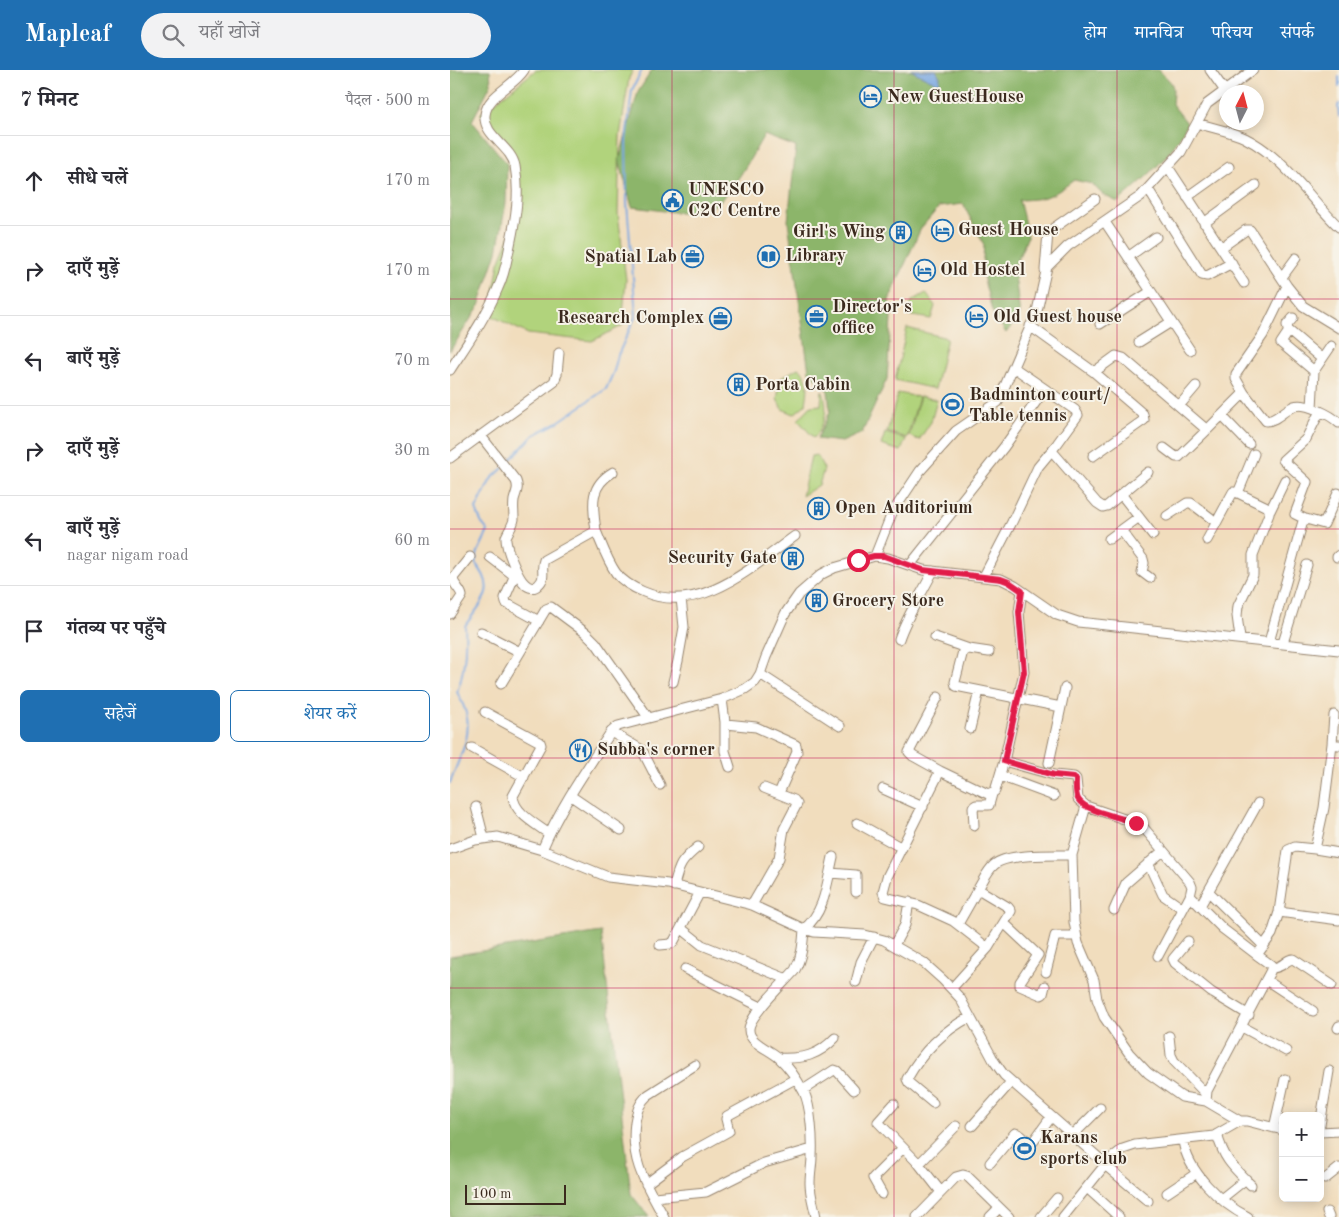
<!DOCTYPE html>
<html lang="hi">
<meta charset="utf-8">
<style>
body{margin:0;font-family:"Old Standard TT","Noto Serif Devanagari",serif;background:#f2f2f3;color:#2b2b33}
.controls{position:absolute;right:15px;bottom:15px;display:grid;overflow:hidden;border-radius:8px;box-shadow:0 2px 12px #0003}
.controls button{width:45px;height:45px;display:grid;place-items:center;padding:0;border:0;border-bottom:1px solid #e1e1e2;background:#fff;color:#2b2b33;font:25px sans-serif}
.compass{position:absolute;left:769px;top:15px;width:45px;height:45px;border-radius:50%;background:#fff;box-shadow:0 2px 12px #0003;rotate:6deg}
.scale{position:absolute;left:15px;bottom:12px;width:101px;box-sizing:border-box;padding-left:5px;border:2px solid #3b2a1e;border-top:0;font-size:14px;line-height:18px;white-space:nowrap;color:#3b2a1e;-webkit-text-stroke:4px #f7f3e8;paint-order:stroke}
.stop{position:absolute;width:15px;height:15px;margin:-11px;border:4px solid #e11d48;border-radius:50%;background:#fff}
.stop.end{background:#e11d48;border-color:#fff;box-shadow:0 1px 5px #0008}
.list{margin:0;padding:0;list-style:none}
h2{display:flex;justify-content:space-between;align-items:center;height:65px;margin:0;padding:0 20px;font-size:21px}
h2 small{font-size:16px;font-weight:400;color:#7c7c81}
.list li{display:grid;grid-template-columns:32px 1fr auto;gap:15px;align-items:center;box-sizing:border-box;height:90px;padding:0 20px;border-top:1px solid #e1e1e2}
.list b{display:block;font-size:19px;white-space:nowrap}
.list p{margin:0;font-size:16px;white-space:nowrap;color:#7c7c81}
.list em{font-size:16px;font-style:normal;color:#7c7c81}
.actions{display:flex;gap:10px;padding:15px 20px}
.actions a{flex:1;padding:11px 0;border:1px solid #1f6fb2;border-radius:8px;text-align:center;font-size:18px;color:#1f6fb2}
.actions .main{background:#1f6fb2;color:#fff}
.icon{flex:none;width:28px;height:28px;fill:none;stroke:currentColor;stroke-width:2;stroke-linecap:round;stroke-linejoin:round}
.map{position:relative;flex:none;width:889px;height:1147px;overflow:hidden}
header{display:flex;align-items:center;gap:30px;box-sizing:border-box;height:70px;padding:0 25px;background:#1f6fb2;color:#fff}
header strong{font-size:24px}
nav{display:flex;gap:28px;margin-inline-start:auto;font-size:18px}
.search{width:350px;height:45px;background:#f2f2f3;display:flex;align-items:center;gap:12px;box-sizing:border-box;padding:0 18px;border-radius:28px;color:#7c7c81;font-size:19px}
main{display:flex}
aside{flex:1;background:#fff}
.map>svg:first-child{display:block}
.green{fill:#b1d37b;stroke:#767e4c}
.forest{fill:#8cb56b;stroke:#647044}
.water{fill:#77a6e1;stroke:#596880}
.lines{fill:none;stroke-linecap:round;stroke-linejoin:round}
.stream{stroke:#77a6e1;stroke-width:2}
.minor-casing{stroke:#96846e;stroke-width:11}
.minor{stroke:#fff;stroke-width:9}
.route{stroke:#e11d48;stroke-width:6}
.grid{fill:none;stroke:#c2185b;stroke-width:1;stroke-opacity:0.55}
.labels{text-anchor:middle;dominant-baseline:central;stroke-width:4;stroke-linejoin:round;paint-order:stroke}
.poi-label{font-size:18px;font-weight:bold;fill:#3b2a1e;stroke:#f7f3e8;text-anchor:start}
</style>
<header>
<strong>Mapleaf</strong>
<div class="search"><svg class="icon" aria-label="search" viewBox="0 0 24 24"><circle cx="10" cy="10" r="6"/><path d="M15 15l6 6"/></svg>यहाँ खोजें</div>
<nav><a>होम</a><a>मानचित्र</a><a>परिचय</a><a>संपर्क</a></nav>
</header>
<main>
<aside>
<h2>7 मिनट<small>पैदल · 500 m</small></h2>
<ul class="list">
<li><svg class="icon" aria-label="ahead" viewBox="0 0 24 24"><path d="M12 20V5M6 11l6-6 6 6"/></svg><div><b>सीधे चलें</b></div><em>170 m</em></li>
<li><svg class="icon" aria-label="right" viewBox="0 0 24 24"><path d="M7 20v-9h11M14 6l5 5-5 5"/></svg><div><b>दाएँ मुड़ें</b></div><em>170 m</em></li>
<li><svg class="icon" aria-label="left" viewBox="0 0 24 24"><path d="M17 20v-9H6M10 6l-5 5 5 5"/></svg><div><b>बाएँ मुड़ें</b></div><em>70 m</em></li>
<li><svg class="icon" aria-label="right" viewBox="0 0 24 24"><path d="M7 20v-9h11M14 6l5 5-5 5"/></svg><div><b>दाएँ मुड़ें</b></div><em>30 m</em></li>
<li><svg class="icon" aria-label="left" viewBox="0 0 24 24"><path d="M17 20v-9H6M10 6l-5 5 5 5"/></svg><div><b>बाएँ मुड़ें</b><p>nagar nigam road</p></div><em>60 m</em></li>
<li><svg class="icon" aria-label="arrive" viewBox="0 0 24 24"><path d="M6 21V4h12l-3 4 3 4H6"/></svg><div><b>गंतव्य पर पहुँचे</b></div></li>
</ul>
<div class="actions"><a class="main">सहेजें</a><a>शेयर करें</a></div>
</aside>
<div class="map">
<svg width="889" height="1147" viewBox="0 0 889 1147">
<rect width="100%" height="100%" fill="#f7f3e8"/>
<filter id="ink" filterUnits="userSpaceOnUse"><feTurbulence type="fractalNoise" baseFrequency=".02" numOctaves="2"/><feDisplacementMap in="SourceGraphic" scale="10" xChannelSelector="R" yChannelSelector="G"/><feConvolveMatrix kernelMatrix="1 2 1 2 8 2 1 2 1" color-interpolation-filters="sRGB"/></filter>
<filter id="wash" filterUnits="userSpaceOnUse"><feTurbulence type="fractalNoise" baseFrequency=".0096" numOctaves="4" result="noise"/><feDisplacementMap in="SourceGraphic" scale="20" xChannelSelector="R" yChannelSelector="G"/><feGaussianBlur stdDeviation="1.12" result="paint"/><feColorMatrix in="noise" values="0 0 0 0 0 0 0 0 0 0 0 0 0 0 0 0 0 1.4 0 .05"/><feComposite in="paint" operator="in"/></filter>
<g filter="url(#wash)">
<rect width="100%" height="100%" fill="#f1ddbd"/>
<path class="green" d="M86,0H183L179,8L170,66L168,143L176,210L172,256L142,271L78,264L40,245L49,193L70,141L60,93L50,64L30,44Z
M476,223L485,236L481,249L457,245L462,231Z
M457,258L497,268L485,319L445,310Z
M348,298C361,307 358,321 356,334L344,344L332,339L327,329L331,308Z
M372,320C379,337 376,353 364,368L348,350L361,336L371,335Z
M448,323L469,327L457,368L437,362Z
M470,326L487,330L481,352L469,370L459,366Z
M435,363L456,369L451,381L431,375Z
M367,385L374,399L369,415L352,426L361,386Z"/>
<path class="forest" d="M0,0H40L41,14L22,51L57,94L56,133L47,182L29,236L0,281Z
M202,0H708C724,14 724,13 722,34L737,53C723,86 695,108 668,132L653,125L642,114L624,110C601,127 597,129 569,130L578,166L564,198L570,245L556,263L542,241L532,202L534,175L513,134L489,137L471,158L439,230L441,249L437,309L412,363L392,372L367,369L380,342L378,321L359,302L338,151L346,77L314,65C302,85 278,134 255,140C232,146 205,139 182,137L169,90L188,22Z
M151,862L181,1124L199,1147H0V886Z"/>
<path class="water" d="M460,0H486L490,7L489,14Z"/>
<g class="lines">
<path class="stream" d="M889,7V17
M889,34L888,36L889,47
M56,394L84,365L108,352L156,319L164,301L168,285L186,245L177,133L176,71L182,20L192,0
M0,713C7,692 21,670 17,648C16,639 11,630 7,622C15,602 16,577 15,556C31,532 49,520 25,493L28,482L38,461L31,452L26,439L41,409L53,398"/>
</g>
</g>
<g filter="url(#ink)">
<g class="lines">
<defs>
<path id="minor" d="M760,0L775,21
M747,53C762,58 780,61 795,68C835,88 858,127 889,157
M718,97L794,213
M698,119L752,205L757,206L782,193
M737,127L779,97
M655,152L740,280
M754,153L806,115
M772,177L796,160H800L837,216L813,265L786,304V309L794,323
M678,187L706,167
M595,200L598,162L645,129
M832,207L846,188
M837,216L853,236L889,258
M843,248L837,255L838,260L872,289
M650,254L700,222
M580,256L644,302L666,286L673,288L757,360L794,323L816,351C826,351 834,340 844,336C855,332 881,345 889,353
M839,261L831,273L864,301
M689,272L721,252
M563,297L595,319
M0,300C17,274 36,247 48,218C55,204 57,189 60,175C66,147 70,123 65,96C61,76 33,66 35,45C37,25 64,16 74,0
M729,336L746,316
M862,338L864,301L881,276
M772,346L799,374
M31,366L66,411C69,419 66,422 64,430C63,436 64,443 64,449C63,456 58,461 56,467C55,477 68,508 75,514C79,518 84,519 88,515C97,508 90,499 94,490L146,461C152,475 157,490 166,503C173,512 184,518 194,522C250,546 302,497 345,466
M714,378L726,387H729L757,360
M602,381L647,433L653,437L657,436L698,402
M643,386L694,350L693,344L644,302
M0,388L104,312L107,304L109,283
M788,423L804,384
M671,424L703,465
M820,441L835,410
M717,446L737,433H741L766,452
M855,449L845,444L857,412L833,390L856,369L870,341
M671,460L693,489L694,493L692,502L700,508
M146,461C143,436 138,417 163,402
M659,469L689,447
M757,470L783,422L788,423L819,438V444L803,485V505L788,536L787,546L790,568
M425,486L442,443L470,401L506,361L548,332L587,241L597,197L618,176L691,126L731,82L757,34L803,0
M40,487L62,504L64,507L55,528L56,533L89,551
M887,487L889,485
M460,495L554,377L595,319L625,340L628,345L607,374L588,397L562,452L534,506
M0,544L12,526C11,519 3,515 3,508L20,487
M31,562L70,582
M485,567L519,579
M449,569C457,545 472,524 483,501
M819,572L853,451L856,449L874,454L888,423
M833,573L857,495
M539,582L519,579L513,581L505,612L506,616L611,637L599,693
M310,604L390,656
M223,612L228,591L234,557L231,528
M51,614L96,539L101,537L136,563L146,573L198,647
M488,627L459,682L463,686L490,701
M272,629L275,652L276,654L306,657L346,675L347,682L329,723
M611,637L615,618
M35,642L90,672L91,675L63,726C64,743 86,754 99,764
M275,652V681L280,697
M520,659L529,621
M161,662L192,680L210,715
M882,674L884,645
M889,675L882,674L874,738L865,779L889,783
M22,678L74,707
M554,691L604,705L624,707L626,709L628,729L636,736
M550,706L604,726
M433,719L473,737
M121,726L171,760
M26,737L34,768
M407,753L452,778
M524,756L523,737L526,735H539L542,724
M0,779L25,770L48,767L92,780L158,807L218,814L302,835L354,859L364,862L415,865L434,870L474,893L493,910L510,928L544,991L554,1005L651,1090H659L673,1079L685,1075L764,1066L790,1051H797L833,1060
M92,780C109,739 136,700 161,662L168,656L272,629L295,619L305,612L310,604L316,587L335,544L349,524L372,504L384,498L425,486L438,488L473,500L551,509L565,516L607,545L628,552L889,580
M698,793L713,825L733,839
M380,803L406,805V822
M224,816C229,795 231,791 248,777
M528,819C533,811 537,801 544,795C556,783 605,785 622,785
M759,822L814,876
M302,835L329,788L334,759L347,734L344,730L314,718
M750,836L808,733
M664,840L676,813L713,781
M829,842L889,850
M554,853L588,885L570,912V916L591,925L593,924L595,916
M232,859L252,875L337,909
M738,871L723,889L725,893L761,922L799,945
M210,875L221,874L224,871L250,822
M444,875L455,855L459,832
M538,878L503,851L468,835L435,827L433,822L437,807L490,701L538,724L545,721L554,691L574,602L569,542L572,521
M708,886L740,826
M822,898C835,897 834,890 843,889L882,915
M235,899L311,937
M596,902L605,866H626
M816,910L863,941
M406,912L411,892L424,867
M502,918L538,878L561,841L558,837L528,819L508,854
M792,957L836,981
M888,958L889,956
M719,966L721,985L724,991L756,1024
M329,988C353,989 368,986 385,968
M353,1020L384,1000L387,1001L404,1020
M756,1031L757,1021L821,900V895L807,885
M483,1033L459,1013L457,1009C472,982 493,961 520,947
M444,1034L428,1052L469,1094L491,1122
M790,1051L756,1031L732,1027L698,1003L679,983L654,947L647,929L644,910L628,873L624,852L622,785L636,736L680,751L693,757L740,812L742,817L740,826L773,859L807,885L822,864L829,842L838,780L845,777L865,779
M870,1055L879,1001
M522,1056L561,1012
M824,1058L835,1009
M870,1062L889,1061
M767,1064C774,1090 783,1097 801,1115
M622,1066L650,1038
M733,1071C738,1102 770,1133 798,1147
M540,1093L565,1063C573,1064 575,1073 583,1072L601,1047
M469,1094L506,1056
M655,1095L698,1131
M875,1109L889,1098
M196,1114L232,1087L279,1061L276,1049L277,1046L345,1009
M637,1118L669,1147
M717,1123L747,1103
M432,1124L423,1108L453,1078
M204,1127L256,1122L314,1093L362,1079
M771,1129L796,1109
M877,1142L879,1147
M214,1147C196,1114 180,1092 185,1052C187,1041 189,1033 198,1025L245,995
M366,1147C364,1136 360,1125 360,1113C360,1104 362,1095 362,1086C363,1069 361,1037 354,1022C348,1011 338,996 329,988C321,980 299,973 299,960C298,946 335,912 345,900C352,887 353,874 354,859C375,842 377,813 383,787
M467,1147L506,1107L513,1105L517,1106L559,1147
M540,1147L549,1138
M591,1147L607,1128
M613,1147L659,1090"/>
</defs>
<use href="#minor" class="minor-casing"/>
<use href="#minor" class="minor"/>
</g>
</g>
<g class="lines" filter="url(#ink)">
<path class="route" d="M408,490L424,486H434L473,500L551,509L559,512L572,521L569,542L574,602L554,691L604,705L624,707L626,709C626,715 625,723 628,729C634,741 673,748 686,753"/>
</g>
<path class="grid" d="M222,0V1147M444,0V1147M667,0V1147M0,229H889M0,459H889M0,688H889M0,918H889"/>
<defs>
<symbol id="hotel-ring" viewBox="-11 -11 22 22"><circle r="9.5" fill="#f7f3e8" stroke="#1f6fb2" stroke-width="1.5"/><path d="M-6-4.5h1.5V1H6V5H4.5V3h-9V5H-6ZM-4 0a1.8 1.8 0 1 1 3.6 0ZM.5 0V-2.5h3Q6-2.5 6 0Z" fill="#1f6fb2"/></symbol>
<symbol id="civic-ring" viewBox="-11 -11 22 22"><circle r="9.5" fill="#f7f3e8" stroke="#1f6fb2" stroke-width="1.5"/><path d="M-.6-6.5H3V-4.5H.6V-3L4-1V1h2V6H-6V1h2V-1L-.6-3ZM-1.2 2.5V6h2.4V2.5Z" fill="#1f6fb2"/></symbol>
<symbol id="building-ring" viewBox="-11 -11 22 22"><circle r="9.5" fill="#f7f3e8" stroke="#1f6fb2" stroke-width="1.5"/><path d="M-4-6H4V6H1V3H-1V6H-4ZM-2.5-4.3h1.7v1.8h-1.7ZM.8-4.3h1.7v1.8H.8ZM-2.5-1h1.7V.8h-1.7ZM.8-1h1.7V.8H.8Z" fill="#1f6fb2"/></symbol>
<symbol id="library-ring" viewBox="-11 -11 22 22"><circle r="9.5" fill="#f7f3e8" stroke="#1f6fb2" stroke-width="1.5"/><path d="M-6-4Q-3-5.5-.7-3.5V5Q-3 3-6 4ZM6-4Q3-5.5 .7-3.5V5Q3 3 6 4Z" fill="#1f6fb2"/></symbol>
<symbol id="office-ring" viewBox="-11 -11 22 22"><circle r="9.5" fill="#f7f3e8" stroke="#1f6fb2" stroke-width="1.5"/><path d="M-6-3h4V-5.5h4V-3h4V5H-6ZM-1-4.5V-3h2v-1.5ZM-6 0V1H6V0Z" fill="#1f6fb2"/></symbol>
<symbol id="stadium-ring" viewBox="-11 -11 22 22"><circle r="9.5" fill="#f7f3e8" stroke="#1f6fb2" stroke-width="1.5"/><path d="M0-5a6.5 5 0 1 0 0 10a6.5 5 0 1 0 0-10ZM-3.5-1.8h7v3.6h-7Z" fill="#1f6fb2"/></symbol>
<symbol id="restaurant-ring" viewBox="-11 -11 22 22"><circle r="9.5" fill="#f7f3e8" stroke="#1f6fb2" stroke-width="1.5"/><path d="M-5-6h1v4h1v-4h1v4h1v-4h1v5L-1.5 .5V6h-2V.5L-5-1ZM5-6V6H3V1.5H1.5Q1.5-4 5-6Z" fill="#1f6fb2"/></symbol>
</defs>
<g fill-rule="evenodd">
<use href="#hotel-ring" x="408" y="14" width="25" height="25"/>
<use href="#civic-ring" x="210" y="118" width="25" height="25"/>
<use href="#hotel-ring" x="480" y="148" width="25" height="25"/>
<use href="#building-ring" x="438" y="150" width="25" height="25"/>
<use href="#library-ring" x="306" y="174" width="25" height="25"/>
<use href="#office-ring" x="230" y="174" width="25" height="25"/>
<use href="#hotel-ring" x="462" y="188" width="25" height="25"/>
<use href="#office-ring" x="354" y="234" width="25" height="25"/>
<use href="#hotel-ring" x="514" y="234" width="25" height="25"/>
<use href="#office-ring" x="258" y="236" width="25" height="25"/>
<use href="#building-ring" x="276" y="302" width="25" height="25"/>
<use href="#stadium-ring" x="490" y="322" width="25" height="25"/>
<use href="#building-ring" x="356" y="426" width="25" height="25"/>
<use href="#building-ring" x="330" y="476" width="25" height="25"/>
<use href="#building-ring" x="354" y="518" width="25" height="25"/>
<use href="#restaurant-ring" x="118" y="668" width="25" height="25"/>
<use href="#stadium-ring" x="562" y="1066" width="25" height="25"/>
</g>
<g class="labels">
<g class="poi-label">
<text x="437" y="27">New GuestHouse</text>
<text x="238" y="120">UNESCO<tspan x="238" dy="21">C2C Centre</tspan></text>
<text x="508" y="160">Guest House</text>
<text x="435" y="162" text-anchor="end">Girl's Wing</text>
<text x="335" y="186">Library</text>
<text x="227" y="187" text-anchor="end">Spatial Lab</text>
<text x="490" y="200">Old Hostel</text>
<text x="382" y="237">Director's<tspan x="382" dy="21">office</tspan></text>
<text x="543" y="247">Old Guest house</text>
<text x="254" y="248" text-anchor="end">Research Complex</text>
<text x="305" y="315">Porta Cabin</text>
<text x="519" y="325">Badminton court/<tspan x="519" dy="21">Table tennis</tspan></text>
<text x="385" y="438">Open Auditorium</text>
<text x="327" y="488" text-anchor="end">Security Gate</text>
<text x="382" y="531">Grocery Store</text>
<text x="147" y="680">Subba's corner</text>
<text x="590" y="1068">Karans<tspan x="590" dy="21">sports club</tspan></text>
</g>
</g>
</svg>
<div class="controls">
<button>+</button>
<button>−</button>
</div>
<svg class="compass" viewBox="-18 -18 36 36"><path d="M0-13l5 13h-10z" fill="#e53935"/><path d="M0 13l5-13h-10z" fill="#7c7c81"/></svg>
<div class="scale">100 m</div>
<div class="stop" style="left:408px;top:490px"></div>
<div class="stop end" style="left:686px;top:753px"></div>
</div>
</main>
